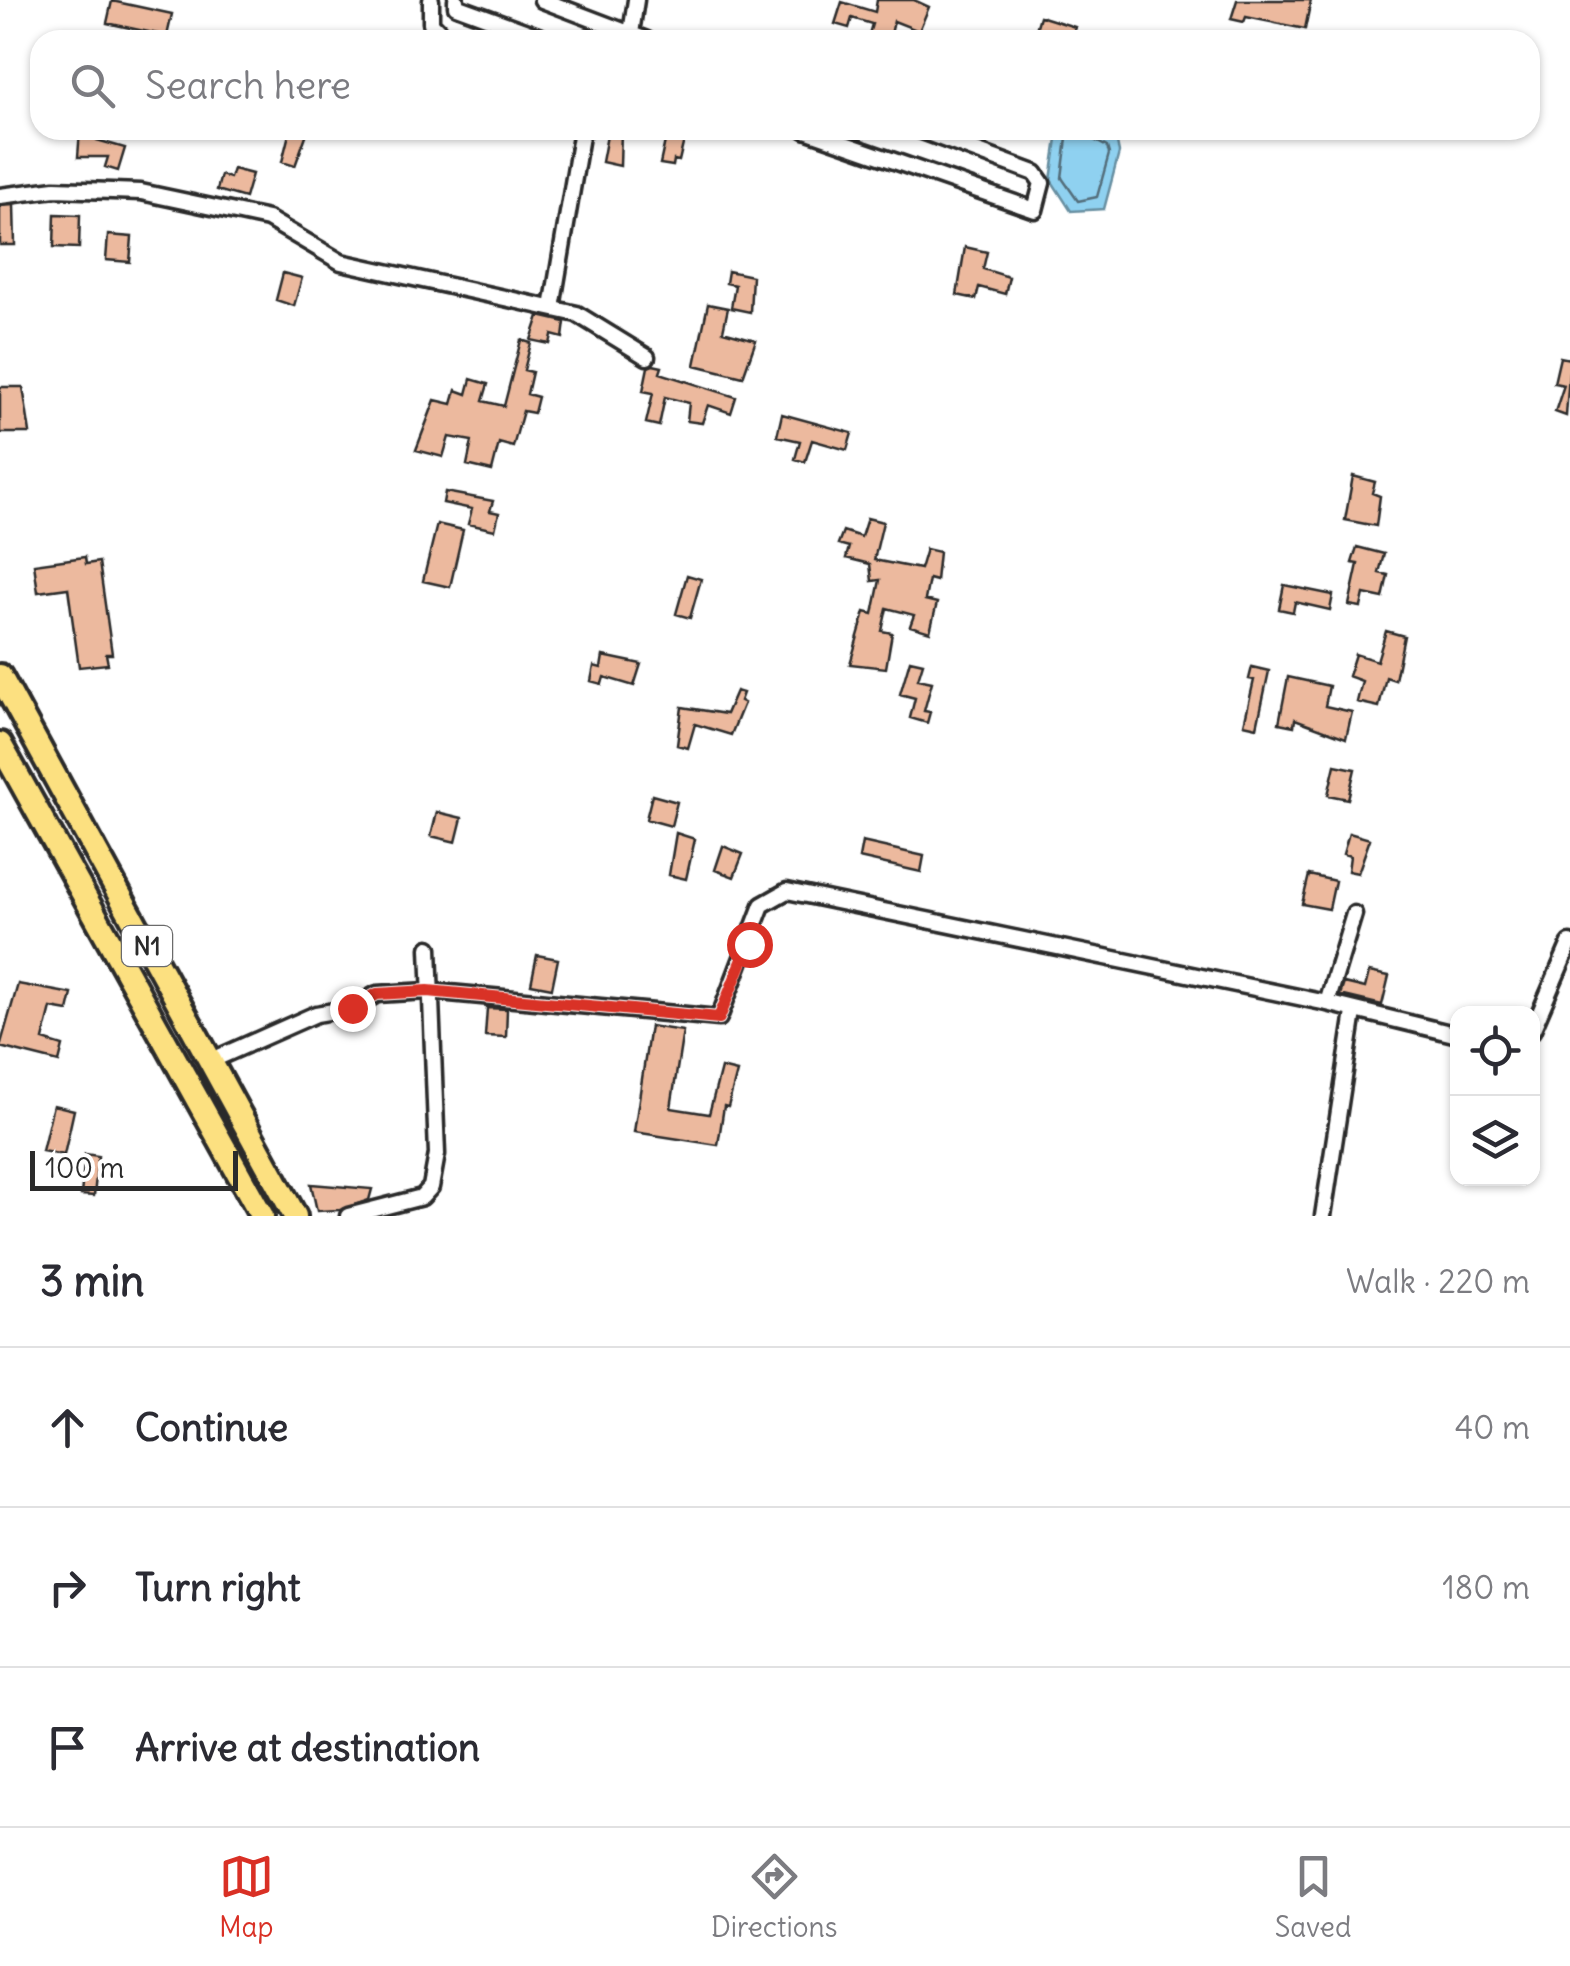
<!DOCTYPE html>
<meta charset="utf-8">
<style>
body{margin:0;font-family:Delius,sans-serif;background:#f7f7f7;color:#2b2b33}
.controls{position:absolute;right:30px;bottom:30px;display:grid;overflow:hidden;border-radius:20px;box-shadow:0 2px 8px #0004}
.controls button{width:90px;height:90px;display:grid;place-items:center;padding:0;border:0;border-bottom:2px solid #e1e1e2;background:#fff;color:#2b2b33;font:50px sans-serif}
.scale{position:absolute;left:30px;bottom:25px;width:208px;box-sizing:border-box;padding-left:10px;border:5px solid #2b2b2b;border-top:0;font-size:28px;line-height:35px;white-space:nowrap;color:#2b2b2b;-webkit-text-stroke:8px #fff;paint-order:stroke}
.stop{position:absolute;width:30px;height:30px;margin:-22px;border:8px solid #d93025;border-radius:50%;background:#fff}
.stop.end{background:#d93025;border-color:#fff;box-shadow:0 2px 10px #0008}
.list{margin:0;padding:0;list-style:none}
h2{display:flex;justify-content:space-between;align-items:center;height:130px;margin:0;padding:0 40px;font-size:42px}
h2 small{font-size:32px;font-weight:400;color:#7c7c81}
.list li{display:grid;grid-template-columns:65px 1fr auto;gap:30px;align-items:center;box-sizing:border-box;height:160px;padding:0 40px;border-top:2px solid #e1e1e2}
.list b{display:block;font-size:38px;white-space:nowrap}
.list em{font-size:32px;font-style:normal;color:#7c7c81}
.icon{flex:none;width:55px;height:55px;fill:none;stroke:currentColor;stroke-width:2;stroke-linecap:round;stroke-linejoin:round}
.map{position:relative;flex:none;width:1570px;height:1216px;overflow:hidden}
.search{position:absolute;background:#fff;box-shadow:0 2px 8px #0004;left:30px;right:30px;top:30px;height:110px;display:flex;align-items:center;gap:25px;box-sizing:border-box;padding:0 35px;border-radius:30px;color:#7c7c81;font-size:38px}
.sheet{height:610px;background:#fff}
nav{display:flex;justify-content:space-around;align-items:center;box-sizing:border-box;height:140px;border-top:2px solid #e1e1e2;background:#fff;font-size:28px;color:#7c7c81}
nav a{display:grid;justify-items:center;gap:5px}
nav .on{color:#d93025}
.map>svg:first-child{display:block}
.water{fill:#8fd1f0;stroke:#678fa1;stroke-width:2.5}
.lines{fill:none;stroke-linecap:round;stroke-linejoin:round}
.shore{stroke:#536d7a;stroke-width:2.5}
.building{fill:#ecb99e;stroke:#2b2b2b;stroke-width:2.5}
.minor-casing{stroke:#2b2b2b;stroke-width:21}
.trunk-casing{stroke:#2b2b2b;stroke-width:30}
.minor{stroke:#fff;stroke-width:14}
.trunk{stroke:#fce080;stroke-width:22}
.route{stroke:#d93025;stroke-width:12}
.labels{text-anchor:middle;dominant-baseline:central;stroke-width:10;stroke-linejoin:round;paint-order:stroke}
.shield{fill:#fff;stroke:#6b6b6b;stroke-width:2.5}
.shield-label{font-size:25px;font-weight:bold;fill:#2b2b2b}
</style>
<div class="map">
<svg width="1570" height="1216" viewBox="0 0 1570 1216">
<rect width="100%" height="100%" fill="#fff"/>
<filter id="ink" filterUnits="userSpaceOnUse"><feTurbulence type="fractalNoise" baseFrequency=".01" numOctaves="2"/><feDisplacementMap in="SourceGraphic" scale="20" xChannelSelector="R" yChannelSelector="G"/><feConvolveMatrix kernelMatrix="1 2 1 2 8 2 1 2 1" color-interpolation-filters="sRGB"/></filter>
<g filter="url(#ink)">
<path class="water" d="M1079,130L1116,138L1119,153L1104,209L1071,211L1051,180L1058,132Z"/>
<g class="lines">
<path class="shore" d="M1068,130L1062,178L1078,201L1097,197L1109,154L1107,147L1094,140L1092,130"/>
</g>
<path class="building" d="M877,0H914L929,7L919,31L894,21L890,39L869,34L872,24L852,18L849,28L835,24L842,2L875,12Z
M1237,0H1311L1305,29L1246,17L1244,22L1231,19Z
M112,1L172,14L167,36L107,23Z
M1040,16L1075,27L1071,40L1034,36Z
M80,130H98L97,140L125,148L118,171L105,167L108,157H78Z
M290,130H308L295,166L282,162Z
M608,130H621L620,166L602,162Z
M667,132L685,136L679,161L674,160L673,166L660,164Z
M233,169L252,174L245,198L217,190L221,175L230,178Z
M14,205L15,245H0V206Z
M55,214L80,215L79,248L54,247Z
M108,235L132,237L130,262L106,260Z
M965,247L987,252L983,269L1009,277L1005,294L979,287L976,299L957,295Z
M728,271L752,276L750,312L731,308L735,285L726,283Z
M283,273L302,278L294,306L276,300Z
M708,304L728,308L723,331L756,340L743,377L695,365Z
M539,316L565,322L563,338L552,335L550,344L531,340Z
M521,340L531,343L524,370L532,372L527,394L538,397L534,413L523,411L513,447L499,443L492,471L467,465L472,441L449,437L443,457L416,450L435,400L452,404L456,390L467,394L471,379L488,384L483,401L504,406Z
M1560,357L1570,359L1566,416L1555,412L1564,385L1554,383Z
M653,365L662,367L660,373L736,397L731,413L708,405L702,423L687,421L689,403L665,397L659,426L646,423L653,393L643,391L648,367Z
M0,387H23L30,433H0Z
M782,414L852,433L847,450L812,440L805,462L795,459L800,441L777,436Z
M1353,476L1375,482L1372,493L1380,496L1376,526L1345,520Z
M445,492L493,501L490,511L499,513L495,530L468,524L472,509L443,503Z
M867,518L883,522L874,560L920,569L926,549L939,552L936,581L929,579L925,600L937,603L930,632L910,626L914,615L887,608L882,631L892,633L886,668L850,664L865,612L873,614L880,580L872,581L870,564L846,558L849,547L838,544L843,531L861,537Z
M437,524L463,530L450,587L423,581Z
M1357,547L1384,554L1379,573L1388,575L1383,598L1364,594L1361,607L1349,605L1358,564L1352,563Z
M85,557L86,564L99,562L112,654H106L108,664L79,667L68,588L38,592L34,564Z
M687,575L701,579L690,618L676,614Z
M1284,585L1333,595L1330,610L1295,602L1293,612L1279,609Z
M1386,631L1404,636L1395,680L1386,677L1379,707L1357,702L1362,681L1348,676L1355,654L1377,661Z
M603,656L641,664L634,686L604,677L602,684L591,681L594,666L601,668Z
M910,660L923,663L918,679L932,682L924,711L930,712L927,723L910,718L915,698L900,694Z
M1252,667L1269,671L1257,727L1244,724L1254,680L1249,679Z
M1288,677L1329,686L1325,706L1352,712L1346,738L1295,719L1294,726L1279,723Z
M736,691L743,693L740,701L744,703L731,735L695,724L688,748L677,745L682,707L726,714Z
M1335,765L1355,769L1348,799L1328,795Z
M652,795L677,802L671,826L646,819Z
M437,812L462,818L456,842L431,836Z
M676,833L695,839L686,879L669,875Z
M1349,833L1370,839L1358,873L1348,871L1350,856L1343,854Z
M862,842L924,856L921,872L859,858Z
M723,846L743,854L734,877L715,870Z
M1309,875L1335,881L1329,909L1302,904Z
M537,955L558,959L552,988L531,984Z
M1369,972L1389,976L1382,1005L1340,995L1344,983L1365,988Z
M18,984L72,994L68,1011L51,1008L43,1040L63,1046L59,1062L0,1047Z
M487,1008L507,1009L506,1037L485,1036Z
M650,1026L683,1031L671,1108L709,1114L721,1068L737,1072L728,1107L724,1106L718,1145L634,1132Z
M53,1105L74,1110L64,1155L42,1151Z
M85,1154L98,1156L94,1196L81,1195Z
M311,1184L372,1189L369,1200L340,1210L317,1211Z"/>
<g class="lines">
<defs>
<path id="minor" d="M431,0V23L448,40
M456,0V6L549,40
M542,0L647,40
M630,40L636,0
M805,130L1035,210L1042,183L1035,173L919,130
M0,196L55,189L141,192L268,219L341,262L577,314L647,357
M552,308L582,130
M1327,1003L1354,914
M1532,1031L1570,943
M210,1061L316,1014L352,1008L377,994L428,991L719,1018L762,905L787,891L1327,1003L1458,1035
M348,1216L422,1197L431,1187L437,1154L429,948
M1323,1216L1354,1012"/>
<path id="trunk" d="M0,676L295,1216
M0,744L262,1216"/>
</defs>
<use href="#minor" class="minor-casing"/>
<use href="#trunk" class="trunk-casing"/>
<use href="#minor" class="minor"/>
<use href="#trunk" class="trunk"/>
</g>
</g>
<g class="lines" filter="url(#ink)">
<path class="route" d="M352,1008L377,994L428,991L719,1018L749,944"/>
</g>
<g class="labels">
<rect class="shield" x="122" y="926" width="50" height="40" rx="8"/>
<g class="shield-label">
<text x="147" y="946">N1</text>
</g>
</g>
</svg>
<div class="controls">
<button><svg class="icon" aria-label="locate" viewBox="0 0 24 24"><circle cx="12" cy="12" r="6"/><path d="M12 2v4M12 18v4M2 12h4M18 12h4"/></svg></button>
<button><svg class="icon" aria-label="layers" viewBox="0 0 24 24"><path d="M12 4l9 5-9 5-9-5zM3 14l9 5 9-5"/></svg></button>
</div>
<div class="scale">100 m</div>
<div class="stop" style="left:749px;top:944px"></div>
<div class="stop end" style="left:352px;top:1008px"></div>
<div class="search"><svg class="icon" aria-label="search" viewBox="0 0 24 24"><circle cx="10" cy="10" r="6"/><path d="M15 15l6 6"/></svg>Search here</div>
</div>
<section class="sheet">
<h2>3 min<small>Walk · 220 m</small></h2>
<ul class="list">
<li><svg class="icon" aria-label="ahead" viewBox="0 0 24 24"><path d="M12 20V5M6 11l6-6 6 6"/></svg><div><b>Continue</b></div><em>40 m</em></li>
<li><svg class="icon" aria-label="right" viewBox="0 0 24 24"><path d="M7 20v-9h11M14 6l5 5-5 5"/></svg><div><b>Turn right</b></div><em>180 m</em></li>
<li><svg class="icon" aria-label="arrive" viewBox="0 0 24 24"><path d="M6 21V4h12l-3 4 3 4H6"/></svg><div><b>Arrive at destination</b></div></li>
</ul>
</section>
<nav>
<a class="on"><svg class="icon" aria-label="map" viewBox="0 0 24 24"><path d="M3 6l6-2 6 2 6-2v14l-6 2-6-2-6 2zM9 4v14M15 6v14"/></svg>Map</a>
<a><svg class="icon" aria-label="directions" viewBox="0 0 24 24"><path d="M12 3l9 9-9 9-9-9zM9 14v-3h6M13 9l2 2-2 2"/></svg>Directions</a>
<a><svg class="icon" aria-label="saved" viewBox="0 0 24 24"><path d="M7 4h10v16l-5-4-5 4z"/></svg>Saved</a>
</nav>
